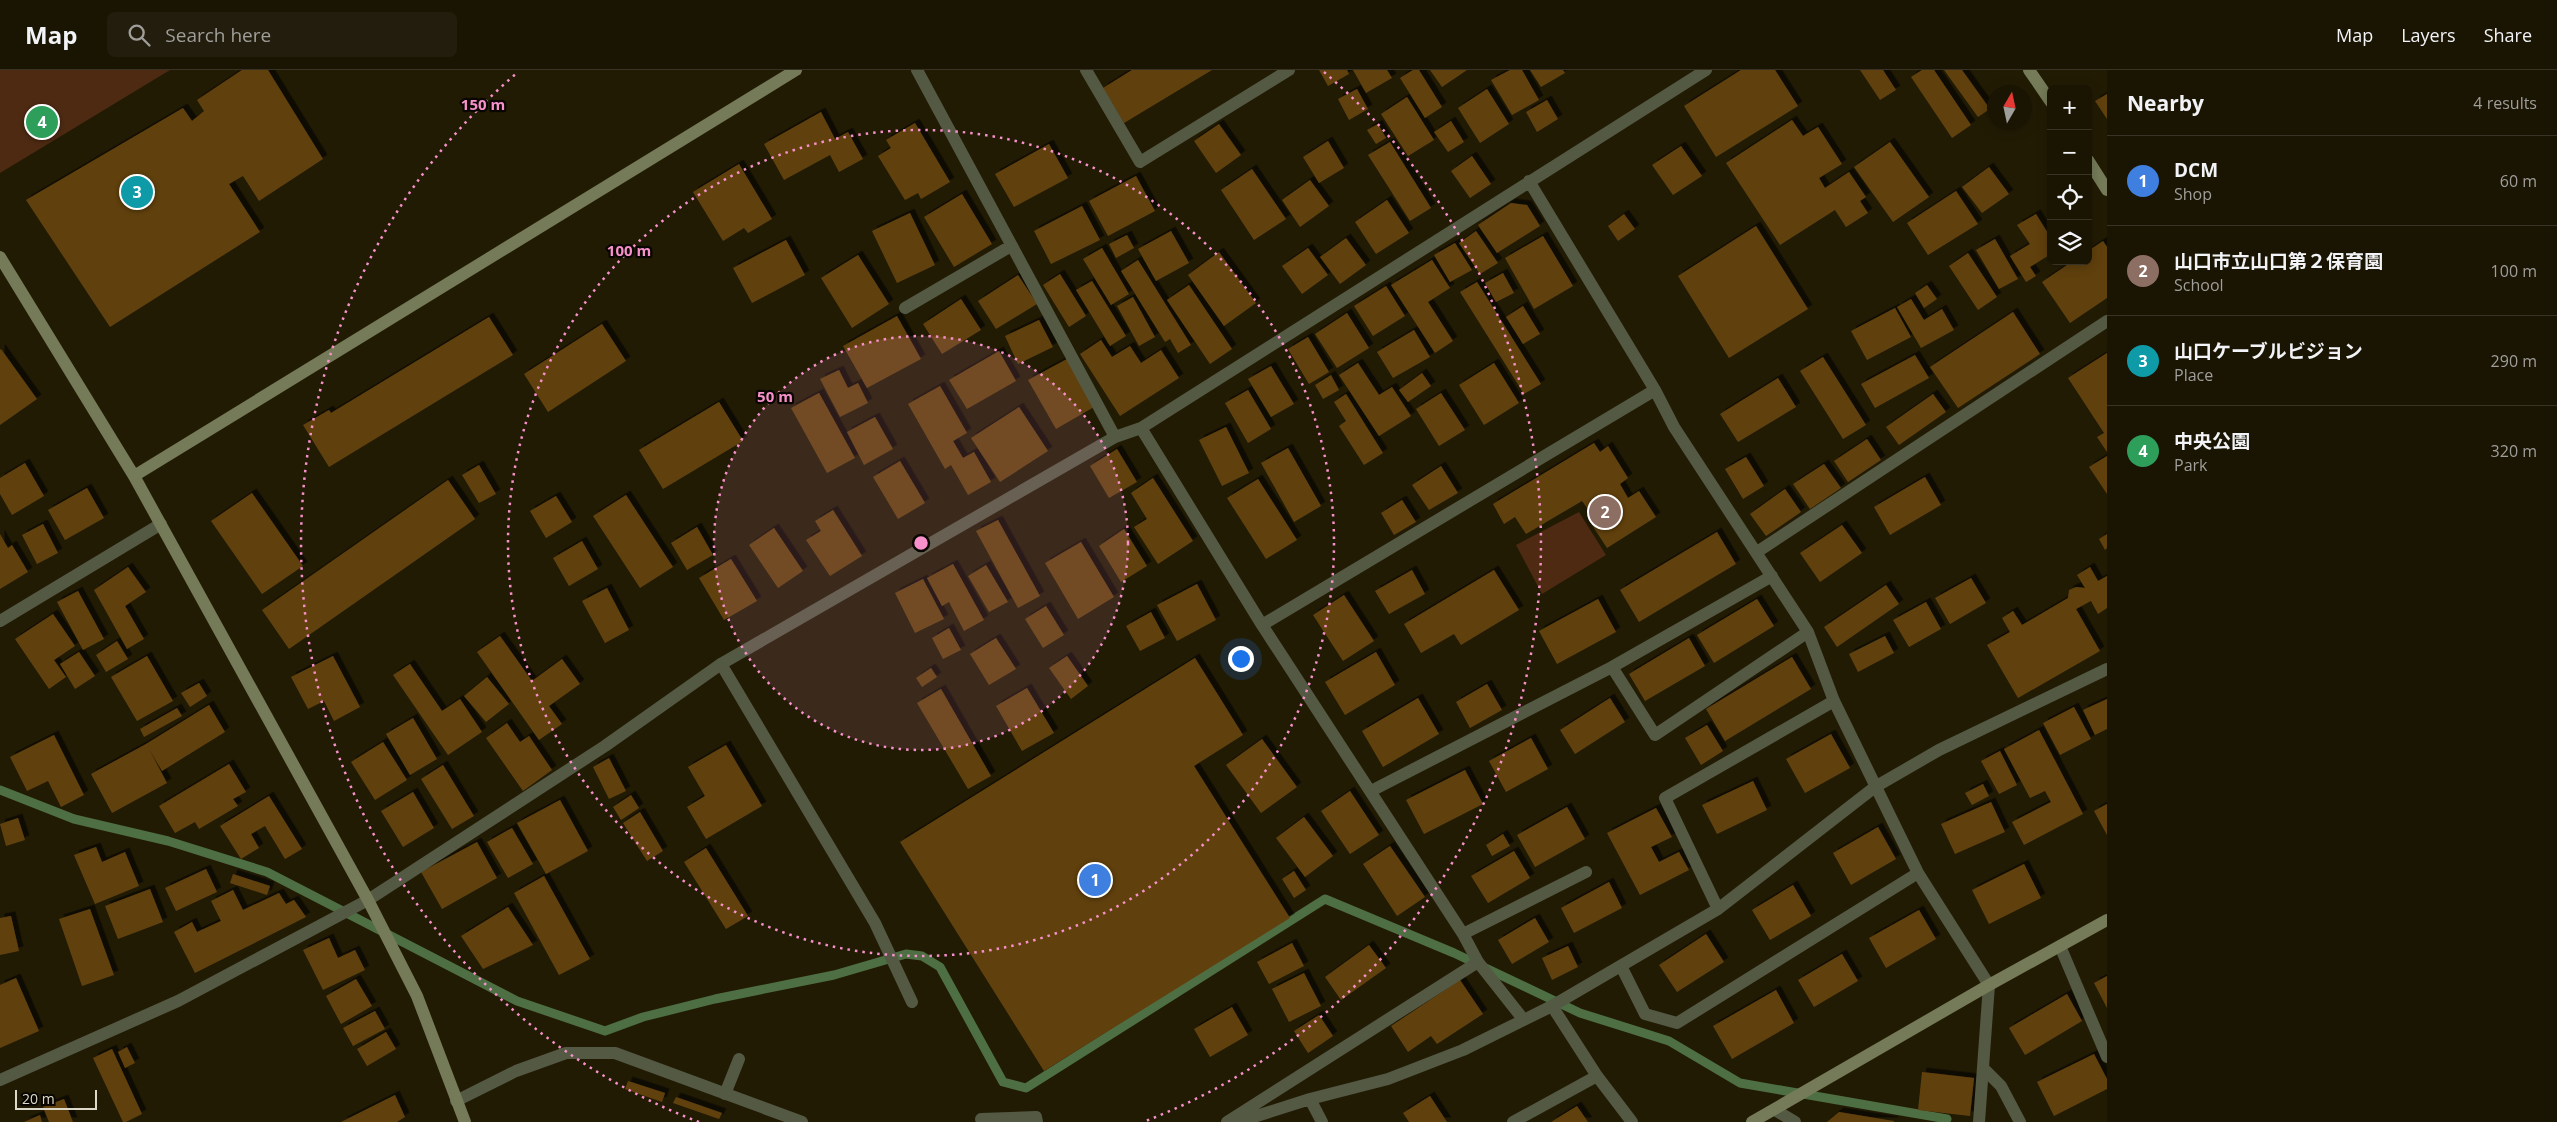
<!DOCTYPE html>
<meta charset="utf-8">
<style>
body{margin:0;font-family:"Open Sans","Noto Sans JP",sans-serif;background:#231d0d;color:#f1f3f6}
.controls{position:absolute;right:15px;top:15px;display:grid;overflow:hidden;border-radius:8px;box-shadow:0 2px 12px #0003}
.controls button{width:45px;height:45px;display:grid;place-items:center;padding:0;border:0;border-bottom:1px solid #383325;background:#1a1403;color:#f1f3f6;font:25px sans-serif}
.compass{position:absolute;left:1987px;top:15px;width:45px;height:45px;border-radius:50%;background:#1a1403;box-shadow:0 2px 12px #0003;rotate:9deg}
.scale{position:absolute;left:15px;bottom:12px;width:82px;box-sizing:border-box;padding-left:5px;border:2px solid #dcd9ca;border-top:0;font-size:14px;line-height:18px;white-space:nowrap;color:#dcd9ca;-webkit-text-stroke:4px #090601;paint-order:stroke}
.you{position:absolute;left:1240px;top:588px;width:18px;height:18px;margin:-12px;border:4px solid #fff;border-radius:50%;background:#1a73e8;box-shadow:0 0 0 8px #1a73e833}
.badge{display:grid;place-items:center;width:32px;height:32px;border-radius:50%;background:#b45309;color:#fff;font-size:16px;font-weight:700}
.pin{position:absolute;translate:-50% -50%;border:2px solid #fff;box-shadow:0 1px 5px #0006}
.list{margin:0;padding:0;list-style:none}
h2{display:flex;justify-content:space-between;align-items:center;height:65px;margin:0;padding:0 20px;font-size:21px}
h2 small{font-size:16px;font-weight:400;color:#9f9e9a}
.list li{display:grid;grid-template-columns:32px 1fr auto;gap:15px;align-items:center;box-sizing:border-box;height:90px;padding:0 20px;border-top:1px solid #383325}
.list b{display:block;font-size:19px;white-space:nowrap}
.list p{margin:0;font-size:16px;white-space:nowrap;color:#9f9e9a}
.list em{font-size:16px;font-style:normal;color:#9f9e9a}
.icon{flex:none;width:28px;height:28px;fill:none;stroke:currentColor;stroke-width:2;stroke-linecap:round;stroke-linejoin:round}
.map{position:relative;flex:none;width:2107px;height:1052px;overflow:hidden}
header{display:flex;align-items:center;gap:30px;box-sizing:border-box;height:70px;padding:0 25px;background:#1a1403;border-bottom:1px solid #383325}
header strong{font-size:24px}
nav{display:flex;gap:28px;margin-inline-start:auto;font-size:18px}
.search{width:350px;height:45px;background:#231d0d;display:flex;align-items:center;gap:12px;box-sizing:border-box;padding:0 18px;border-radius:8px;color:#9f9e9a;font-size:19px}
main{display:flex}
aside{flex:1;background:#1a1403}
.map>svg:first-child{display:block}
.green{fill:#4e2a12}
.lines{fill:none;stroke-linecap:round;stroke-linejoin:round}
.stream{stroke:#4e6f44;stroke-width:9}
.building{fill:#61410f;filter:url(#shadow)}
.lane{stroke:#545943;stroke-width:12}
.street{stroke:#545943;stroke-width:12}
.secondary{stroke:#757b58;stroke-width:12}
.ring{fill:none;stroke:#f890cb;stroke-width:2.5;stroke-dasharray:2.5 5}
.centre{fill:#f890cb;stroke:#090601;stroke-width:2.5}
.ring-label{font-size:15px;text-anchor:middle;font-weight:bold;fill:#f890cb;stroke:#090601;stroke-width:4.5;stroke-linejoin:round;paint-order:stroke}
</style>
<header>
<strong>Map</strong>
<div class="search"><svg class="icon" aria-label="search" viewBox="0 0 24 24"><circle cx="10" cy="10" r="6"/><path d="M15 15l6 6"/></svg>Search here</div>
<nav><a>Map</a><a>Layers</a><a>Share</a></nav>
</header>
<main>
<div class="map">
<svg width="2107" height="1052" viewBox="0 0 2107 1052">
<defs>
<filter id="shadow"><feDropShadow dx="4.5" dy="-4.5" stdDeviation="0" flood-color="#0009"/></filter>
</defs>
<rect width="100%" height="100%" fill="#221b04"/>
<path class="green" d="M0,0H170L0,103Z
M1579,442L1606,485L1542,524L1516,475Z"/>
<g class="lines">
<path class="stream" d="M0,720L74,749L168,771L267,802L517,931L605,961L643,947L715,929L834,905L906,884L922,886L940,897L1003,1012L1026,1018L1325,829L1454,883L1580,943L1669,971L1740,1013L1947,1049"/>
</g>
<path class="building" d="M242,0H268L323,89L259,131L243,106L229,114L260,162L110,257L26,130L183,38L192,51L204,41L197,30Z
M1132,0H1212L1124,53L1103,18Z
M1319,0H1347L1349,4L1328,16Z
M1353,0H1387L1392,8L1366,23Z
M1413,0H1419L1442,37L1425,48L1400,8Z
M1430,0H1467L1442,17Z
M1510,0H1522L1539,30L1512,45L1491,10Z
M1530,0H1563L1565,3L1541,17Z
M1741,0H1775L1798,36L1716,87L1684,36Z
M1860,0H1883L1896,20L1880,30Z
M1922,0H1934L1971,55L1952,68L1911,7Z
M1944,0H1962L1990,39L1978,47Z
M1357,19L1368,39L1349,50L1338,29Z
M1487,19L1509,54L1480,73L1458,38Z
M2107,24V49L2095,31Z
M1407,27L1434,70L1408,86L1381,44Z
M1547,30L1558,49L1537,62L1526,42Z
M821,42L835,69L848,62L863,89L839,102L830,85L784,110L764,74Z
M1792,50L1803,66L1818,57L1842,94L1819,108L1825,118L1849,102L1866,127L1860,131L1868,143L1846,157L1835,140L1780,175L1726,93Z
M1451,51L1464,72L1448,82L1434,62Z
M915,53L950,112L921,129L918,123L905,130L878,86L891,78L886,70Z
M1219,54L1241,85L1216,103L1194,71Z
M1378,54L1386,68L1376,74L1367,60Z
M1328,71L1344,98L1319,113L1303,87Z
M1390,72L1431,138L1410,151L1368,85Z
M1890,72L1929,127L1893,152L1854,97Z
M1049,74L1068,108L1014,137L995,104Z
M1681,76L1702,106L1673,125L1652,95Z
M1472,86L1491,114L1470,128L1451,101Z
M739,94L772,149L748,163L744,158L723,171L693,122Z
M1989,97L2009,124L1982,143L1962,117Z
M1252,99L1286,149L1254,170L1221,120Z
M1136,106L1155,141L1108,166L1089,131Z
M1310,110L1329,136L1300,157L1282,130Z
M1956,121L1978,154L1928,185L1907,153Z
M962,124L992,174L954,197L924,147Z
M1387,130L1409,163L1376,184L1355,152Z
M1511,133L1527,135L1540,156L1497,183L1478,155Z
M1082,136L1100,170L1051,194L1034,161Z
M910,143L935,195L897,213L872,161Z
M1624,144L1635,159L1618,171L1608,156Z
M2036,144L2051,168V184L2030,197L2036,206L2026,212L2010,186L2030,174L2017,155Z
M1756,156L1808,239L1729,288L1678,206Z
M1171,161L1189,193L1156,211L1138,179Z
M1476,161L1498,193L1480,204L1459,173Z
M1127,165L1134,178L1116,188L1109,174Z
M1543,166L1573,216L1534,239L1505,188Z
M1346,168L1366,195L1340,214L1320,187Z
M1995,169L2018,209L1999,219L1976,180Z
M786,170L805,205L752,233L733,198Z
M2103,171L2107,177V228L2070,253L2042,212L2073,191H2088V181Z
M1455,173L1472,200L1450,212L1434,185Z
M1102,178L1129,224L1111,235L1083,189Z
M1308,178L1328,205L1302,224L1282,196Z
M1219,182L1256,233L1224,256L1188,205Z
M1968,183L1997,227L1978,240L1949,196Z
M858,185L889,234L852,258L821,208Z
M1138,190L1191,275L1178,283L1170,269L1165,272L1121,201Z
M1432,190L1450,218L1428,232L1453,271L1435,283L1391,215Z
M1503,203L1514,223L1496,232L1485,213Z
M1060,204L1086,246L1069,257L1043,215Z
M1018,205L1037,234L996,259L978,231Z
M1092,211L1126,266L1110,276L1076,220Z
M1477,212L1541,314L1524,324L1460,222Z
M1189,215L1232,279L1210,294L1167,230Z
M1927,215L1937,229L1924,238L1915,223Z
M1386,216L1405,246L1373,266L1354,236Z
M1133,227L1155,267L1139,276L1117,236Z
M961,229L981,260L942,284L923,254Z
M1911,229L1924,250L1942,239L1954,260L1921,278L1897,237Z
M1523,236L1540,264L1523,274L1506,247Z
M1895,238L1911,267L1867,290L1851,261Z
M2013,242L2040,284L1958,338L1930,297Z
M1347,243L1369,278L1337,298L1315,264Z
M897,246L921,289L867,318L843,276Z
M489,247L513,285L329,397L303,355L329,340L331,343Z
M1039,250L1053,277L1018,294L1005,266Z
M602,254L626,291L548,342L524,304Z
M1414,260L1430,287L1393,308L1377,282Z
M1308,267L1329,302L1309,314L1288,279Z
M1101,270L1112,287L1130,276L1141,293L1161,280L1179,308L1120,346L1080,284Z
M1,279L37,329L0,355V280Z
M999,281L1016,311L967,339L949,310Z
M2107,283V382L2097,367L2104,363L2068,308Z
M1915,285L1929,308L1875,338L1861,314Z
M1823,287L1866,355L1843,369L1800,301Z
M1067,289L1094,337L1056,359L1028,310Z
M1358,293L1379,325L1392,317L1411,346L1379,366L1339,305Z
M1494,293L1519,333L1484,355L1459,315Z
M1271,296L1294,334L1271,347L1248,309Z
M839,300L848,318L858,313L868,333L840,347L820,309Z
M1422,303L1431,316L1408,332L1399,320Z
M1331,305L1339,320L1323,329L1315,315Z
M1778,308L1796,337L1738,372L1720,344Z
M940,316L967,363L953,371L963,388L974,382L991,412L968,425L951,395L945,399L908,334Z
M1248,320L1271,359L1248,373L1225,333Z
M819,323L855,388L827,403L791,338Z
M1441,323L1465,360L1439,376L1416,339Z
M1346,324L1383,383L1364,395L1339,356L1346,351L1334,332Z
M1933,324L1946,342L1899,375L1886,357Z
M719,332L743,371L663,419L639,380Z
M1019,337L1048,381L1000,412L971,368Z
M875,347L893,379L864,395L847,362Z
M1226,357L1249,403L1222,416L1199,370Z
M1867,369L1881,390L1848,412L1834,391Z
M1594,373L1600,382L1608,376L1628,408L1620,414L1628,428L1639,421L1656,447L1607,478L1590,452L1595,449L1582,431L1526,464L1515,447L1504,454L1493,434Z
M1288,378L1321,436L1294,452L1261,393Z
M1117,379L1137,412L1109,428L1090,396Z
M2107,386V424L2089,397Z
M1746,387L1764,416L1743,429L1725,399Z
M900,391L925,433L898,449L873,407Z
M25,393L44,426L12,445L0,424V408Z
M1824,394L1841,418L1810,439L1793,414Z
M479,395L496,424L479,433L462,405Z
M1441,396L1458,423L1429,440L1412,415Z
M1925,407L1941,435L1890,465L1874,437Z
M1153,408L1193,471L1158,494L1134,457L1147,449L1131,423Z
M1258,409L1297,470L1266,489L1227,428Z
M448,410L475,449L289,579L262,540Z
M87,418L104,448L65,470L48,440Z
M1785,419L1801,442L1766,466L1750,444Z
M252,423L303,496L262,524L211,451Z
M626,425L673,497L640,518L593,446Z
M556,426L572,452L546,468L530,441Z
M1402,430L1416,452L1394,465L1381,443Z
M833,440L862,486L830,506L806,470L821,461L815,451Z
M998,450L1040,526L1018,538L976,461Z
M43,454L58,483L37,494L22,465Z
M1842,455L1862,483L1820,512L1800,483Z
M697,457L713,485L687,500L671,473Z
M774,458L803,501L778,518L749,475Z
M1124,459L1147,496L1121,512L1099,476Z
M1717,462L1736,494L1639,552L1620,520Z
M0,464L8,478L12,475L28,502L0,519Z
M2107,464V478L2105,480L2099,469Z
M582,471L598,499L569,516L553,488Z
M1081,472L1114,527L1078,549L1045,493Z
M731,489L757,531L724,550L699,508Z
M953,494L984,550L964,561L949,532L942,536L927,508Z
M986,495L1008,532L989,542L968,506Z
M128,497L146,522L125,536L144,569L127,579L94,520Z
M2090,497L2098,511L2107,506V538L2098,544L2091,531L2076,539L2100,581L2018,628L1987,575L2010,562L2002,548L2013,541L2022,555L2068,528L2069,520L2076,517L2085,518L2077,505Z
M1412,500L1425,524L1389,544L1375,521Z
M1494,500L1519,540L1461,575L1454,564L1421,583L1404,554Z
M1971,508L1986,533L1950,554L1935,528Z
M923,509L944,549L915,563L895,523Z
M1197,514L1216,550L1177,571L1157,535Z
M1886,515L1899,534L1837,577L1824,557Z
M607,518L629,560L605,573L582,531Z
M78,521L104,569L83,580L57,532Z
M1344,525L1374,571L1343,591L1313,545Z
M1598,529L1616,562L1557,594L1539,561Z
M1757,529L1774,556L1714,593L1697,565Z
M1926,532L1941,559L1909,577L1893,550Z
M1046,536L1064,565L1043,578L1025,549Z
M1151,542L1165,568L1140,581L1126,556Z
M53,544L75,576L54,590L66,607L49,619L15,569Z
M949,558L961,580L943,589L932,568Z
M500,566L532,611L562,589L580,614L549,636L562,654L539,670L477,582Z
M1885,566L1894,583L1858,602L1849,584Z
M996,568L1016,599L989,615L970,584Z
M1689,568L1705,596L1645,631L1629,604Z
M117,571L128,589L106,602L96,585Z
M79,582L95,606L75,619L60,594Z
M1376,582L1395,615L1345,645L1325,612Z
M147,586L173,631L137,651L111,607Z
M333,586L360,637L334,651L324,631L308,639L291,607Z
M1067,586L1088,616L1071,629L1049,598Z
M1792,587L1811,619L1725,671L1706,639Z
M1195,588L1243,665L1194,696L1290,848L1044,1001L900,772Z
M410,594L442,641L460,629L482,662L448,685L393,605Z
M931,598L937,607L922,617L916,608Z
M487,607L509,634L486,652L464,626Z
M199,613L207,626L190,637L181,623Z
M1487,614L1502,640L1470,658L1456,632Z
M1027,618L1054,663L1022,681L996,636Z
M941,619L991,706L968,719L917,633Z
M1418,628L1439,664L1383,697L1362,661Z
M1610,628L1625,652L1575,684L1560,660Z
M2107,629V659L2095,665L2083,640Z
M209,635L225,662L162,701L149,679L167,713L112,743L91,704L146,674Z
M2074,637L2091,669L2060,685L2043,653Z
M177,638L182,646L144,667L140,659Z
M413,648L437,689L410,705L386,664Z
M507,653L520,672L529,666L552,700L523,721L486,668Z
M1707,655L1723,681L1701,695L1685,668Z
M2039,660L2083,744L2024,775L2012,752L2051,732L2045,721L2030,728L2004,679Z
M1831,664L1850,698L1805,723L1786,689Z
M54,665L84,725L61,737L48,711L27,721L10,687Z
M1531,668L1548,699L1506,722L1489,691Z
M1262,669L1297,717L1261,743L1226,695Z
M383,672L407,710L375,730L351,692Z
M726,675L762,736L706,769L687,737L705,726L688,697Z
M2000,681L2017,715L1999,724L1981,691Z
M609,688L626,721L609,729L593,697Z
M229,694L246,722L233,729L238,736L199,759L195,752L175,763L159,736Z
M443,695L474,746L452,759L421,709Z
M1465,700L1483,734L1424,764L1406,730Z
M1753,711L1767,740L1717,764L1702,735Z
M1983,714L1989,726L1972,735L1965,723Z
M1350,721L1379,765L1350,784L1321,741Z
M413,722L434,758L403,777L381,741Z
M631,725L639,738L621,750L613,737Z
M269,726L302,779L285,789L265,756L251,764L259,778L241,789L220,756Z
M560,730L588,781L546,804L517,753Z
M1991,732L2005,762L1955,784L1941,754Z
M2107,734V765L2094,741Z
M1567,737L1585,769L1535,797L1517,765Z
M1656,738L1672,767L1651,777L1659,792L1679,782L1689,800L1640,825L1607,763Z
M640,742L663,781L647,791L623,753Z
M1304,747L1333,786L1305,807L1276,768Z
M18,748L25,770L6,776L0,754Z
M1878,757L1896,789L1851,815L1833,783Z
M512,758L533,794L508,808L487,772Z
M1503,764L1510,776L1492,786L1486,775Z
M477,772L497,808L442,839L421,802Z
M1390,776L1425,827L1397,846L1363,794Z
M96,777L102,792L125,782L139,816L95,834L74,785Z
M706,778L748,846L726,859L684,792Z
M1514,781L1530,808L1488,833L1471,806Z
M2024,794L2041,828L1989,854L1972,820Z
M206,799L217,822L176,841L165,818Z
M1294,801L1306,820L1294,828L1282,809Z
M233,804L270,816L267,825L230,813Z
M544,806L590,889L559,905L514,823Z
M1609,812L1622,838L1574,863L1561,838Z
M1793,815L1811,846L1770,870L1752,840Z
M150,819L163,852L118,869L105,836Z
M233,820L243,840L279,823L286,834L294,830L306,847L195,903L174,862L192,852L197,862L221,851L211,831Z
M508,837L533,875L483,899L461,866Z
M90,839L114,905L82,916L59,849Z
M1919,840L1936,869L1886,898L1869,868Z
M11,846L19,881L0,885V848Z
M1535,848L1549,872L1512,894L1498,870Z
M1706,864L1724,892L1677,922L1659,895Z
M329,868L338,888L355,880L365,900L323,920L303,880Z
M1292,873L1304,896L1269,914L1257,892Z
M1369,875L1386,898L1341,930L1325,907Z
M1568,876L1578,897L1552,910L1542,888Z
M1842,884L1858,911L1814,937L1798,910Z
M1304,903L1321,936L1289,952L1272,919Z
M2107,906V938L2094,913Z
M16,908L39,961L0,978V915Z
M356,909L372,936L341,954L326,926Z
M1460,910L1483,944L1437,974L1431,966L1408,982L1391,956Z
M1776,920L1794,953L1732,989L1713,956Z
M2067,924L2082,951L2025,985L2009,958Z
M1232,937L1248,965L1210,987L1194,959Z
M375,941L385,959L353,976L343,958Z
M1319,945L1333,966L1308,983L1294,961Z
M386,962L396,979L367,996L357,979Z
M127,977L135,993L125,998L118,982Z
M112,979L142,1044L126,1052H123L93,988Z
M2094,984L2107,1009V1019L2054,1046L2037,1012Z
M1922,1002L1974,1008L1970,1046L1918,1040Z
M628,1011L665,1023L662,1032L625,1019Z
M395,1025L405,1047L397,1052H341Z
M1430,1026L1447,1052H1409L1403,1043Z
M676,1027L722,1043L719,1049L673,1033Z
M64,1029L73,1052H49L43,1037Z
M1577,1036L1588,1052H1551Z
M1839,1042L1894,1051V1052H1827Z
M40,1045L42,1052H24Z"/>
<g class="lines">
<path class="lane" d="M0,551L161,454
M721,594L875,853L912,932
M725,1024L739,989
M981,1049L1036,1047L1037,1052"/>
<path class="street" d="M917,0L1115,367
M1086,0L1140,92L1289,0
M1529,111L1655,320L1674,357L1808,562L1834,631L1918,803L1989,915L1979,1052
M905,238L1011,176
M1141,358L1262,555L1463,864L1478,892L1523,949
M1757,482L2107,251
M1262,555L1655,320
M1612,597L1655,665L1808,562
M1371,721L1612,597L1772,506
M1718,839L1665,728L1834,631
M1463,864L1586,802
M2060,876L2107,987
M1621,896L1645,944L1677,953L1918,803
M1552,936L1597,1006L1632,1052
M1984,999L2001,1016L2020,1052
M0,1010L178,931L368,830L605,676L721,594L1115,367L1141,358L1706,0
M1310,1029L1322,1052
M456,1031L516,1001L566,983H615L802,1052
M1775,1040L1795,1052
M1227,1052L1478,892
M1238,1052L1310,1029L1388,1009L1463,980L1552,936L1718,839L1875,717L1939,680L2107,599
M1513,1052L1597,1006"/>
<path class="secondary" d="M2029,0L2051,32
M2088,90L2107,120
M0,187L134,406L368,830L417,926L465,1052
M134,406L796,0
M1752,1052L1989,915L2107,850"/>
</g>
<circle cx="921" cy="473" r="207" fill="#f890cb" fill-opacity=".12"/>
<g class="ring">
<circle cx="921" cy="473" r="207"/>
<circle cx="921" cy="473" r="413"/>
<path d="M699 1052A620 620 0 0 1 518 2M1324 2A620 620 0 0 1 1143 1052"/>
</g>
<circle cx="921" cy="473" r="8" class="centre"/>
<g class="ring-label">
<text x="483" y="40">150 m</text>
<text x="629" y="186">100 m</text>
<text x="775" y="332">50 m</text>
</g>
</svg>
<div class="controls">
<button>+</button>
<button>−</button>
<button><svg class="icon" aria-label="locate" viewBox="0 0 24 24"><circle cx="12" cy="12" r="6"/><path d="M12 2v4M12 18v4M2 12h4M18 12h4"/></svg></button>
<button><svg class="icon" aria-label="layers" viewBox="0 0 24 24"><path d="M12 4l9 5-9 5-9-5zM3 14l9 5 9-5"/></svg></button>
</div>
<svg class="compass" viewBox="-18 -18 36 36"><path d="M0-13l5 13h-10z" fill="#e53935"/><path d="M0 13l5-13h-10z" fill="#9f9e9a"/></svg>
<div class="scale">20 m</div>
<div class="you"></div>
<div class="pin badge" style="left:1095px;top:810px;background:#3f7fe0">1</div>
<div class="pin badge" style="left:1605px;top:442px;background:#8d6e63">2</div>
<div class="pin badge" style="left:137px;top:122px;background:#0f9aa8">3</div>
<div class="pin badge" style="left:42px;top:52px;background:#2e9e5b">4</div>
</div>
<aside>
<h2>Nearby<small>4 results</small></h2>
<ul class="list">
<li><span class="badge" style="background:#3f7fe0">1</span><div><b>DCM</b><p>Shop</p></div><em>60 m</em></li>
<li><span class="badge" style="background:#8d6e63">2</span><div><b>山口市立山口第２保育園</b><p>School</p></div><em>100 m</em></li>
<li><span class="badge" style="background:#0f9aa8">3</span><div><b>山口ケーブルビジョン</b><p>Place</p></div><em>290 m</em></li>
<li><span class="badge" style="background:#2e9e5b">4</span><div><b>中央公園</b><p>Park</p></div><em>320 m</em></li>
</ul>
</aside>
</main>
